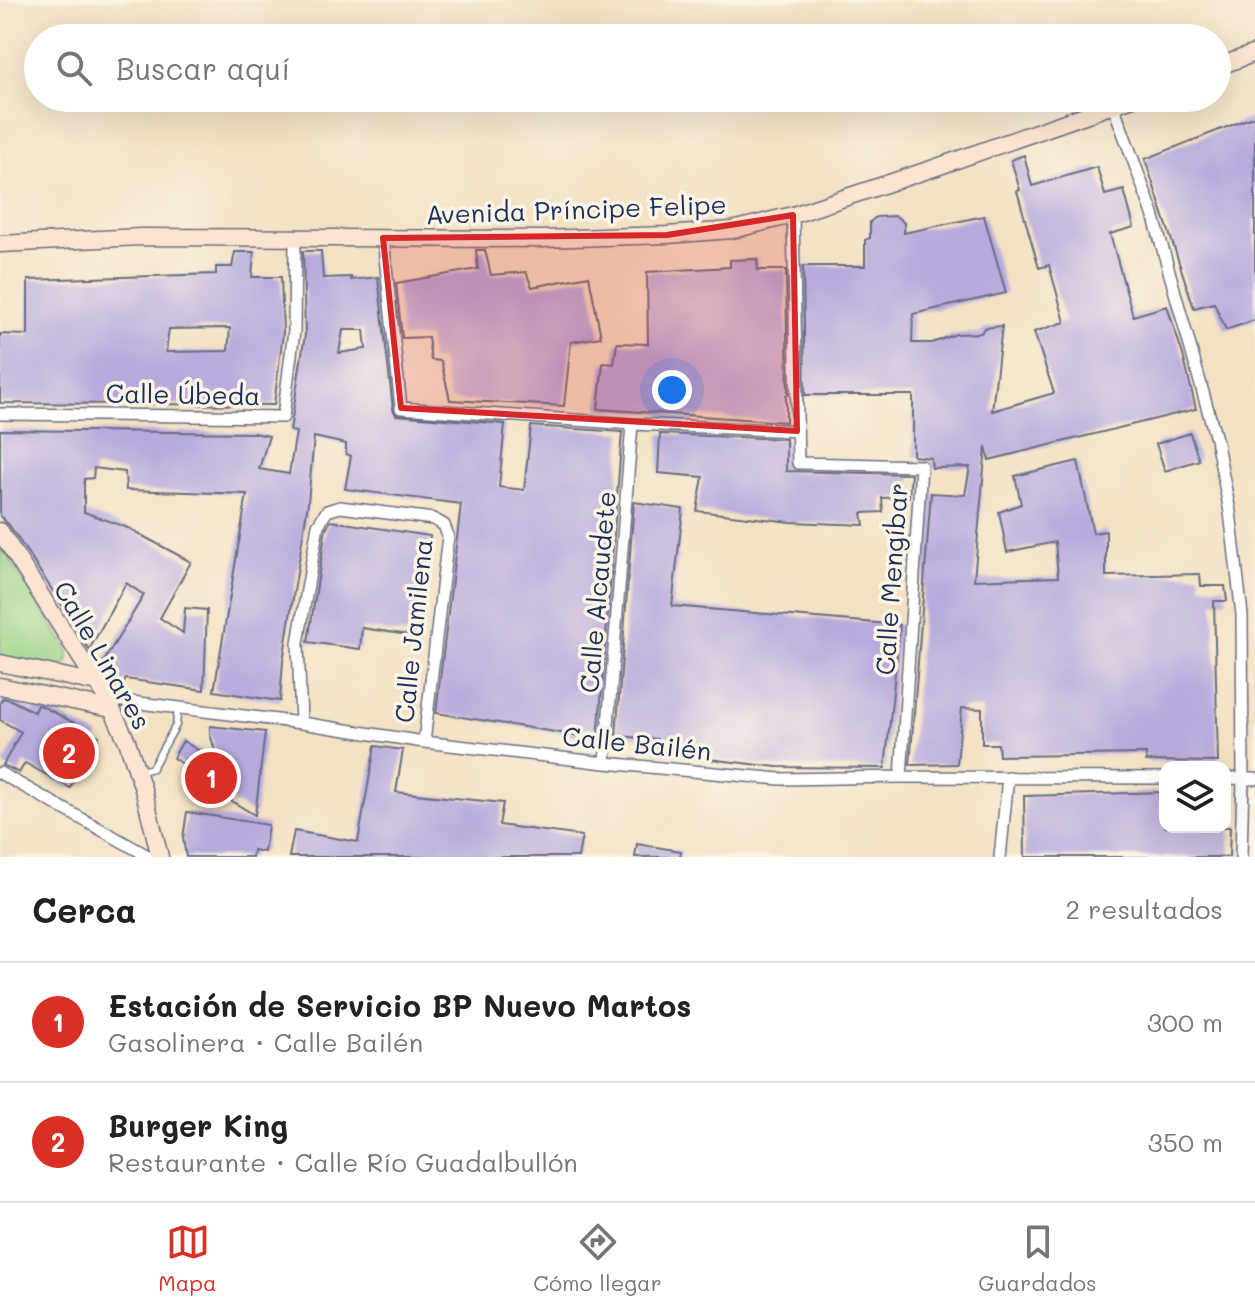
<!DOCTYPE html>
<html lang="es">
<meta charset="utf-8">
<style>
body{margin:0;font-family:Mali,sans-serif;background:#f6f6f6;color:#222}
.controls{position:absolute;right:24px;bottom:24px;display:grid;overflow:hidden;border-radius:16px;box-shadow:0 8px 32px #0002}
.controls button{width:72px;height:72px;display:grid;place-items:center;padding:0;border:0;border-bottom:2px solid #e0e0e0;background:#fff;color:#222;font:40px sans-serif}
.you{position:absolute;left:672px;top:390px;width:28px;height:28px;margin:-20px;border:6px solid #fff;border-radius:50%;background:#1a73e8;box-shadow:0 0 0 12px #1a73e833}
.badge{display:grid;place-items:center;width:52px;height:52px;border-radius:50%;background:#d93025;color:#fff;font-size:26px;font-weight:700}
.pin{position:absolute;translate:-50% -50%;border:4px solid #fff;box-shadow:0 2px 8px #0006}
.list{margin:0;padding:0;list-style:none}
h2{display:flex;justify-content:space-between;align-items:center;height:104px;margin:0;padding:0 32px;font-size:34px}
h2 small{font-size:26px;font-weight:400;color:#767676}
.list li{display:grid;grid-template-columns:52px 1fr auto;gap:24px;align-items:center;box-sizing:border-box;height:120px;padding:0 32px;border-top:2px solid #e0e0e0}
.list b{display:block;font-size:30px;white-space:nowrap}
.list p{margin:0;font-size:26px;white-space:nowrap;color:#767676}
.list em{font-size:26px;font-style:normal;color:#767676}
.icon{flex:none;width:44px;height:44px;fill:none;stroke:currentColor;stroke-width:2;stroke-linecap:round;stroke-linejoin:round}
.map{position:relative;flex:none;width:1255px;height:857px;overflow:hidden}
.search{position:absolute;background:#fff;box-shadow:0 8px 32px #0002;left:24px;right:24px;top:24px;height:88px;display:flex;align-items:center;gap:20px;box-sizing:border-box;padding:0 28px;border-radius:44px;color:#767676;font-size:30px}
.sheet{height:344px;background:#fff}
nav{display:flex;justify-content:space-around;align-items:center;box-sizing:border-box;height:112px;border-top:2px solid #e0e0e0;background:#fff;font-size:22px;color:#767676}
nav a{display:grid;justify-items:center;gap:4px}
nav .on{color:#d93025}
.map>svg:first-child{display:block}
.green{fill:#97d184;stroke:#598071;stroke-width:2}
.building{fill:#b8aadd;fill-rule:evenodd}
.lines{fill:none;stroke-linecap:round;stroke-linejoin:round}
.lane-casing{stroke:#676d81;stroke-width:9}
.street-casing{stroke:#676d81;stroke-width:14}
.secondary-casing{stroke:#676d81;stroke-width:19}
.lane{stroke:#fff;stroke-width:6}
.street{stroke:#fff;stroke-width:11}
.secondary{stroke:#fce5d0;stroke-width:16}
.marked{fill:#d62828;fill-opacity:0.2;stroke:#d62828;stroke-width:6;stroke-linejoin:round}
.labels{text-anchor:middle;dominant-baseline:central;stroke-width:7;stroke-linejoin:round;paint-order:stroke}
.street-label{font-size:26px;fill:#1b2f5e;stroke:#fcf5e5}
</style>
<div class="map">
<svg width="1255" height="857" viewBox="0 0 1255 857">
<rect width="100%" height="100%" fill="#fcf5e5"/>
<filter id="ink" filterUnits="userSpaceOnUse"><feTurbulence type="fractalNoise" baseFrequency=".0125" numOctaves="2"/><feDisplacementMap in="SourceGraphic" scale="16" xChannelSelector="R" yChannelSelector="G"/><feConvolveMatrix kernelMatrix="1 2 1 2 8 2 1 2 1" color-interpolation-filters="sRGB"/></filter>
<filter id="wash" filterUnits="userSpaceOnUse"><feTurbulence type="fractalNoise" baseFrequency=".006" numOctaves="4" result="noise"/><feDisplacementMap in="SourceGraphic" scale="32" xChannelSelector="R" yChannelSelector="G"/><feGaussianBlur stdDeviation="1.8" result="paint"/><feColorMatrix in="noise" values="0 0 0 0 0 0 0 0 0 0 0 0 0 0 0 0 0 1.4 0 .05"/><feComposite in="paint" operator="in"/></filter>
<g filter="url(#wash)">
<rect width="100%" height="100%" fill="#f3e1c3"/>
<path class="green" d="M0,543L68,649C69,661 68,666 57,672L0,659Z"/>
<g id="blocks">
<path class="building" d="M1255,116V320L1226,330L1214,303L1194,308L1145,159Z
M1024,155L1032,186L1097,167L1105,195L1124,190L1134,227L1110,234L1133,316L1167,306L1183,355L1196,409L989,460L986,446L974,580L1058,577L1055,542L1007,552L999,512L1021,504L1015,476L1078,461L1093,533L1106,531V576L1200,574L1201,586H1225L1227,601H1214L1218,762L1146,761V754L999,756L998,744H982V709L962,708L957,764L910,765L931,493L965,495L970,467L932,468L931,458L913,456V395H805L803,266H865V240L870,238V222L876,217L896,216L904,223V233L984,216L1006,293L913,314L912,343H932L956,334L981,333L984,328L1002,326L992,411L1054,393L1034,332L1065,322L1049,265L1039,268L1017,191L1020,190L1011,160Z
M476,250H485L491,275L526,272L532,287L589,276L601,337L571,342L564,406L450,400L441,361L431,360L428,337L402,338L396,283L478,269Z
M303,251H321L323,278L351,277V280L378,277L393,409L396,415L505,424L499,487L524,490L531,426L622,432L598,739L436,713L461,504L345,489L351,456L346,454V444L314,437L308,503L283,661L280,701L214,691L247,494L126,490L125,472L94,468L93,478L84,479V512L128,528L191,562L160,618L183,633L185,608L207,610L204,690L126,679L121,688H113L101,666L144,595L126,583L89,650L74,623L9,525L0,516V430L254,433L269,436L259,469L289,474L296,432L290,431L305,335ZM343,330H364L366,349L339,353Z
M235,252H254L252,277H281L283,333L274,405L0,403V334L28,335V280L216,274V267H232ZM230,328L228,351L166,352L169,329Z
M757,259L758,270H786L788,395H786V422L598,409L603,363L614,364L617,343L648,344L647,272L730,267V260Z
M1190,433L1199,460L1165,471L1156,444Z
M660,434L786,439V471L911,474L909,497L882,498L883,512L862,513L864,525L791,522L697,511L703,477L658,473Z
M634,502L683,509L672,606L900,625L885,768L777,767L656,753L657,739L616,736Z
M331,521L430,536L415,636L362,628L360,649L308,642L326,528Z
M3,698L11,700L34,712L37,705L42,706L99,736L70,788L25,763L19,773L3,765L21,732L0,720V703Z
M210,726L265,732L255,815L203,784L206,778L173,758L183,741L219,763L210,734Z
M375,746L403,750L396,792L503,803L499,825L582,836L578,857H289L294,831L358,842Z
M1165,792V827H1230L1229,857H1025L1024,796Z
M187,812L268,825L264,852L253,850L252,857H186L183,838Z
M637,844L681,851L680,857H635Z"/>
</g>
</g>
<g filter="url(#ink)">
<use href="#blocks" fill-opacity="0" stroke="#676d81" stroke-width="2"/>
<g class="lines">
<defs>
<path id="lane" d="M138,772L152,768L176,725L178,708"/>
<path id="street" d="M1113,105L1153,214L1216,439L1230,512L1242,615L1243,779L1241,857
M793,215L798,463L921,466L901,777
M383,238L401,408L632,424L797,431
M0,414L283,417L294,331L295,238
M107,699L301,723L424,742L605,763L780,779L901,777L1165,778
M301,723L298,643L318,525L327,511L340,507L433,519L444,525L448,536L424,742
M605,763L632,424
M0,773L148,856
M1225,778L1255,779
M1000,857L1008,777"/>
<path id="secondary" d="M1217,67L1255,53
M0,244L140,237L541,239L667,235L732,230L793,215L934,168L1133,98
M0,531L107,699L127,741L144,792L160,857
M0,663L97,683
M0,686L111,709"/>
</defs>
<use href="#lane" class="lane-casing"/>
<use href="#street" class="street-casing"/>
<use href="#secondary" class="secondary-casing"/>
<use href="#lane" class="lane"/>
<use href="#street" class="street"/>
<use href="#secondary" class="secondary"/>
</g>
</g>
<path class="marked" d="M793,215L797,431L401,408L383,238L667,235Z"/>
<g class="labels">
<g class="street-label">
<text transform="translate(576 209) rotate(-2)">Avenida Príncipe Felipe</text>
<text transform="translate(183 394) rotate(1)">Calle Úbeda</text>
<text transform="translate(891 579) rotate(-86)">Calle Mengíbar</text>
<text transform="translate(597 592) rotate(-85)">Calle Alcaudete</text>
<text transform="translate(413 631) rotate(-84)">Calle Jamilena</text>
<text transform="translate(103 655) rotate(60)">Calle Linares</text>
<text transform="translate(637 743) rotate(6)">Calle Bailén</text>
</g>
</g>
</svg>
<div class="controls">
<button><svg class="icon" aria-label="layers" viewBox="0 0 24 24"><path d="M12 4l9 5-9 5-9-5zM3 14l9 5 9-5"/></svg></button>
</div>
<div class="you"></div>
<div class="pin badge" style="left:211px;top:778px">1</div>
<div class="pin badge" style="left:69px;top:753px">2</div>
<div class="search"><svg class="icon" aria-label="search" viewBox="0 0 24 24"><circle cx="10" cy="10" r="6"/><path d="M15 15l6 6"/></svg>Buscar aquí</div>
</div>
<section class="sheet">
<h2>Cerca<small>2 resultados</small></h2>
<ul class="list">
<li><span class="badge">1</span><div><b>Estación de Servicio BP Nuevo Martos</b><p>Gasolinera · Calle Bailén</p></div><em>300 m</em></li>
<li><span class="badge">2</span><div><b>Burger King</b><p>Restaurante · Calle Río Guadalbullón</p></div><em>350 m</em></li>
</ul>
</section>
<nav>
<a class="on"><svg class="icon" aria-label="map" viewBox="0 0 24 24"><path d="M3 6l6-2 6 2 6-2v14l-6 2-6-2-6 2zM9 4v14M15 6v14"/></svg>Mapa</a>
<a><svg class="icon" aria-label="directions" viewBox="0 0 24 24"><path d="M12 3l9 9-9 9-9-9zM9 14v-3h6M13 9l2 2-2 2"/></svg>Cómo llegar</a>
<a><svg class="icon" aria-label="saved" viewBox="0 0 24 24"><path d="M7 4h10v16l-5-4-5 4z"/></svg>Guardados</a>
</nav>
